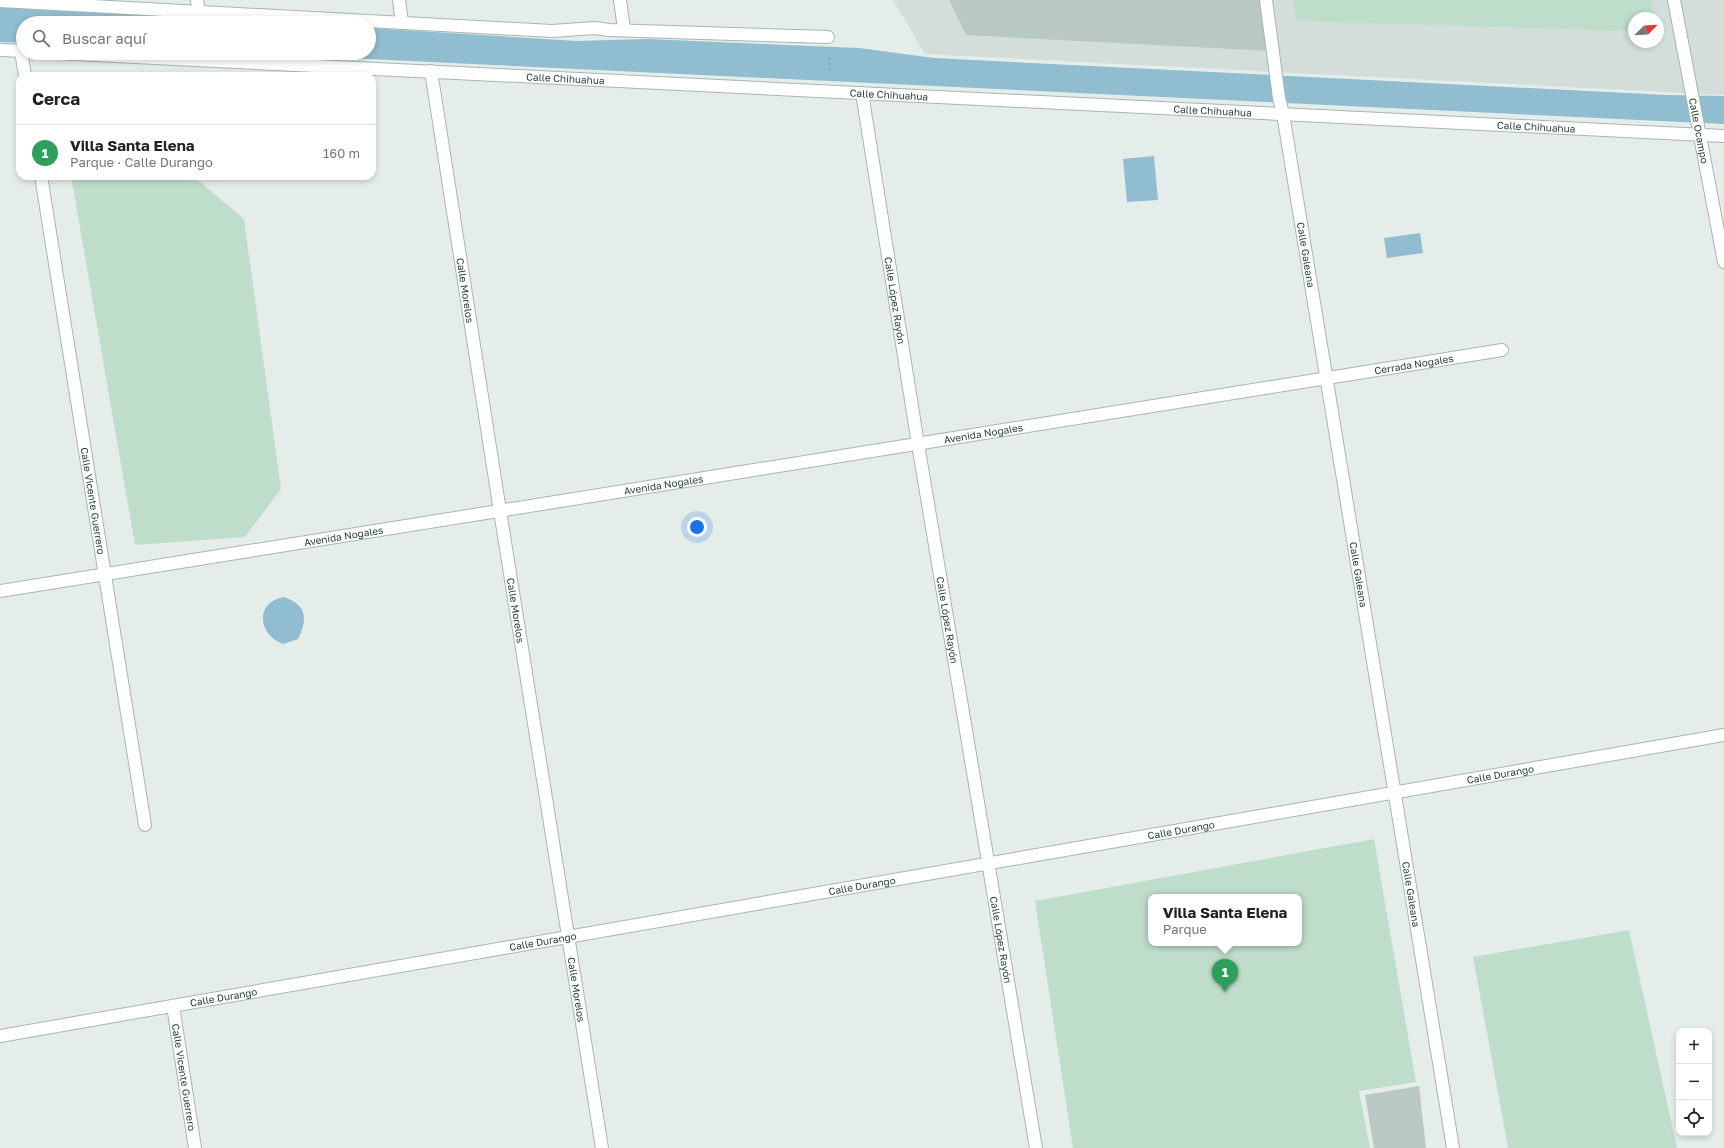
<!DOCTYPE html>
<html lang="es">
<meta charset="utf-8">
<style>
body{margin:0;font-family:"Golos Text",sans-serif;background:#f2f2f2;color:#222}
.controls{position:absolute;right:12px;bottom:12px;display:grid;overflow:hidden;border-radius:8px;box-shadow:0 2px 6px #0003}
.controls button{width:36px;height:36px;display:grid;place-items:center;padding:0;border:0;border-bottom:1px solid #e0e0e0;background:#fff;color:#222;font:20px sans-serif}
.compass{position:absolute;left:1628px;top:12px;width:36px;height:36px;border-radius:50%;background:#fff;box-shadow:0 2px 6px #0003;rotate:66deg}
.you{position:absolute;left:697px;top:527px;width:14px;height:14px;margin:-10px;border:3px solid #fff;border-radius:50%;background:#1a73e8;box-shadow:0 0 0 6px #1a73e833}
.badge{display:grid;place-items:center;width:26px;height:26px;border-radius:50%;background:#7c5840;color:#fff;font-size:13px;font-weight:700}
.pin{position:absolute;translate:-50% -33px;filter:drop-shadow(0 1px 2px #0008)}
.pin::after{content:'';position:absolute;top:21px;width:14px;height:12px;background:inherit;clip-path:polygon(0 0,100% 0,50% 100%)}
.popup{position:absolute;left:1148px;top:894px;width:154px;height:52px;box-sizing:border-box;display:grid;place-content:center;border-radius:8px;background:#fff;filter:drop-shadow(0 1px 3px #0005);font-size:13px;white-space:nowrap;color:#767676}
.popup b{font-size:15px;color:#222}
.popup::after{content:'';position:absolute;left:50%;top:100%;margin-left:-8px;border:8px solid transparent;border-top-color:#fff}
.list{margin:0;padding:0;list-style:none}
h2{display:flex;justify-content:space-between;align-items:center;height:52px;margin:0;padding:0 16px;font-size:17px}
h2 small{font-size:13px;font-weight:400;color:#767676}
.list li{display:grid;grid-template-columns:26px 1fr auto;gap:12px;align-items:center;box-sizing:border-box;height:56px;padding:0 16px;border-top:1px solid #e0e0e0}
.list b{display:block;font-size:15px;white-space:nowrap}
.list p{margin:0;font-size:13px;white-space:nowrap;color:#767676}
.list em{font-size:13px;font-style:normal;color:#767676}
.icon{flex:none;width:22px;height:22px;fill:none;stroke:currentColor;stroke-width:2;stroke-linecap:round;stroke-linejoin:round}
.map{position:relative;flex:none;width:1724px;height:1148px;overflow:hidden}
.search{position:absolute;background:#fff;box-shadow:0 2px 6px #0003;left:16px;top:16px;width:360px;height:44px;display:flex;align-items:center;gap:10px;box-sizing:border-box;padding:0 14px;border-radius:22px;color:#767676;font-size:15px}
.panel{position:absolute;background:#fff;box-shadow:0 2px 6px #0003;left:16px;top:72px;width:360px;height:108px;border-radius:12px}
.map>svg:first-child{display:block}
.built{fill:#d3ddda;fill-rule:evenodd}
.green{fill:#bfddcb;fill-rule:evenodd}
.water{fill:#90bdcf}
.building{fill:#bac8c4}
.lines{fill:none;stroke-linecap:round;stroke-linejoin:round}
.street-casing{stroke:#a8b5b3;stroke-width:14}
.path{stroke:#87afa8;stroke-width:2.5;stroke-dasharray:2 3;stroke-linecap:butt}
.street{stroke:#fff;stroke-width:12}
.labels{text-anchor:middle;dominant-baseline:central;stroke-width:3;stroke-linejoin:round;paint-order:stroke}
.street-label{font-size:10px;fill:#253f3b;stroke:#f6faf8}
</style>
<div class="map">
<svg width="1724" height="1148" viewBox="0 0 1724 1148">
<rect width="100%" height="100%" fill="#e5edeb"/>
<path class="built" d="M893,0H1724V95L925,54ZM1634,18H1658V42H1634Z"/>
<path class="green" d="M1293,0H1651L1654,18H1634V31L1297,21Z
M71,176H193L244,219L281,489L245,537L135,545Z
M1374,839L1416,1082L1359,1091L1370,1148H1073L1035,901ZM1151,897H1299V943H1151Z
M1629,930L1677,1148H1508L1473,957Z"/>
<path class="water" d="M0,5L287,23H23V43L0,42Z
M369,28L576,41L647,39L859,48L934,58L1666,95L1724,96V124L245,53H369Z
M1154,156L1158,200L1127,202L1123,159Z
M1420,233L1423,253L1387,258L1384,238Z
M284,597C307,605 308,619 298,639L283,644C258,635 254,602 284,597Z"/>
<path class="building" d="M949,0H1261L1270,51L966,35Z
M1419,1086L1426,1148H1374L1365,1095Z"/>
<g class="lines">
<defs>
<g id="street">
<path d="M197,0L199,13"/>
<path d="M399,0L402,23"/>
<path d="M620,0L624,29"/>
<path id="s1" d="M1266,0L1279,98L1283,114L1453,1148"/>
<path id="s2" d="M1674,0L1724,262"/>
<path d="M0,1L552,31L595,28L609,30L828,37"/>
<path d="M0,50L23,51"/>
<path d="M21,51L25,76"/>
<path id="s3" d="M55,53L1724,136"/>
<path id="s4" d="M431,71L500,511L602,1148"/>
<path id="s5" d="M862,93L918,444L1036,1148"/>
<path id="s6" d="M41,176L145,825"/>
<path id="s7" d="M0,591L1502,350"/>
<path id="s8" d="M173,1006L195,1148"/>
<path id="s9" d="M0,1036L1724,735"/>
</g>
</defs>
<use href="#street" class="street-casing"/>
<path class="path" d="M829,58L830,71"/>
<use href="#street" class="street"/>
</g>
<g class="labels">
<g class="street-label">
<text stroke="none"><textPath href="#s3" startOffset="511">Calle Chihuahua</textPath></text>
<text stroke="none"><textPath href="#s3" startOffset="835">Calle Chihuahua</textPath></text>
<text stroke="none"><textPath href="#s3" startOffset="1159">Calle Chihuahua</textPath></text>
<text stroke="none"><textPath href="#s3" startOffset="1483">Calle Chihuahua</textPath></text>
<text stroke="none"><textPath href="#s2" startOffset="133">Calle Ocampo</textPath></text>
<text stroke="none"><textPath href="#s1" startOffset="258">Calle Galeana</textPath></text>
<text stroke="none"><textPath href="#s4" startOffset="222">Calle Morelos</textPath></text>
<text stroke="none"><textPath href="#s5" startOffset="210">Calle López Rayón</textPath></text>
<text stroke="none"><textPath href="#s7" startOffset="1432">Cerrada Nogales</textPath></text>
<text stroke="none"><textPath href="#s7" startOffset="996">Avenida Nogales</textPath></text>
<text stroke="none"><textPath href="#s7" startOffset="672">Avenida Nogales</textPath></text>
<text stroke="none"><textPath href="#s6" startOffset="329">Calle Vicente Guerrero</textPath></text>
<text stroke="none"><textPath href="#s7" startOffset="348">Avenida Nogales</textPath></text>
<text stroke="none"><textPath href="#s1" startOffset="582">Calle Galeana</textPath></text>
<text stroke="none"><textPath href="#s4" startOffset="546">Calle Morelos</textPath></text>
<text stroke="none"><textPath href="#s5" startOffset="534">Calle López Rayón</textPath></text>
<text stroke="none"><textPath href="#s9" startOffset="1523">Calle Durango</textPath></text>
<text stroke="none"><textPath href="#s9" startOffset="1199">Calle Durango</textPath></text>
<text stroke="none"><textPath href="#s9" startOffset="875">Calle Durango</textPath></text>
<text stroke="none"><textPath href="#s1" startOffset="906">Calle Galeana</textPath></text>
<text stroke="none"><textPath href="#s5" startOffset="858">Calle López Rayón</textPath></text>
<text stroke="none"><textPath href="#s9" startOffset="551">Calle Durango</textPath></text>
<text stroke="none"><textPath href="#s4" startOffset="930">Calle Morelos</textPath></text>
<text stroke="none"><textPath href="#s9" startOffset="227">Calle Durango</textPath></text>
<text stroke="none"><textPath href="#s8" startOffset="72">Calle Vicente Guerrero</textPath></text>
</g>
</g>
</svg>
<div class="controls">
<button>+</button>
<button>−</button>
<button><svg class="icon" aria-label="locate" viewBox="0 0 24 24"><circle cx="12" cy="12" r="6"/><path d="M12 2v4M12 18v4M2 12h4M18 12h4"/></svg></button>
</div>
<svg class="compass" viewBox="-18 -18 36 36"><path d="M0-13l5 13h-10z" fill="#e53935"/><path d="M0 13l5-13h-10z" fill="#767676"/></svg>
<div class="you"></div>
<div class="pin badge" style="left:1225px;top:992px;background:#2e9e5b">1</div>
<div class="popup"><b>Villa Santa Elena</b>Parque</div>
<div class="search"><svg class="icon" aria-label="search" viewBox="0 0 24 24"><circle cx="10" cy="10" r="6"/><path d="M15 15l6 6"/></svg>Buscar aquí</div>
<section class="panel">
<h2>Cerca<small></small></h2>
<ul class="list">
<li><span class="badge" style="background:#2e9e5b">1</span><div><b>Villa Santa Elena</b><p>Parque · Calle Durango</p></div><em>160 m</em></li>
</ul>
</section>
</div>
